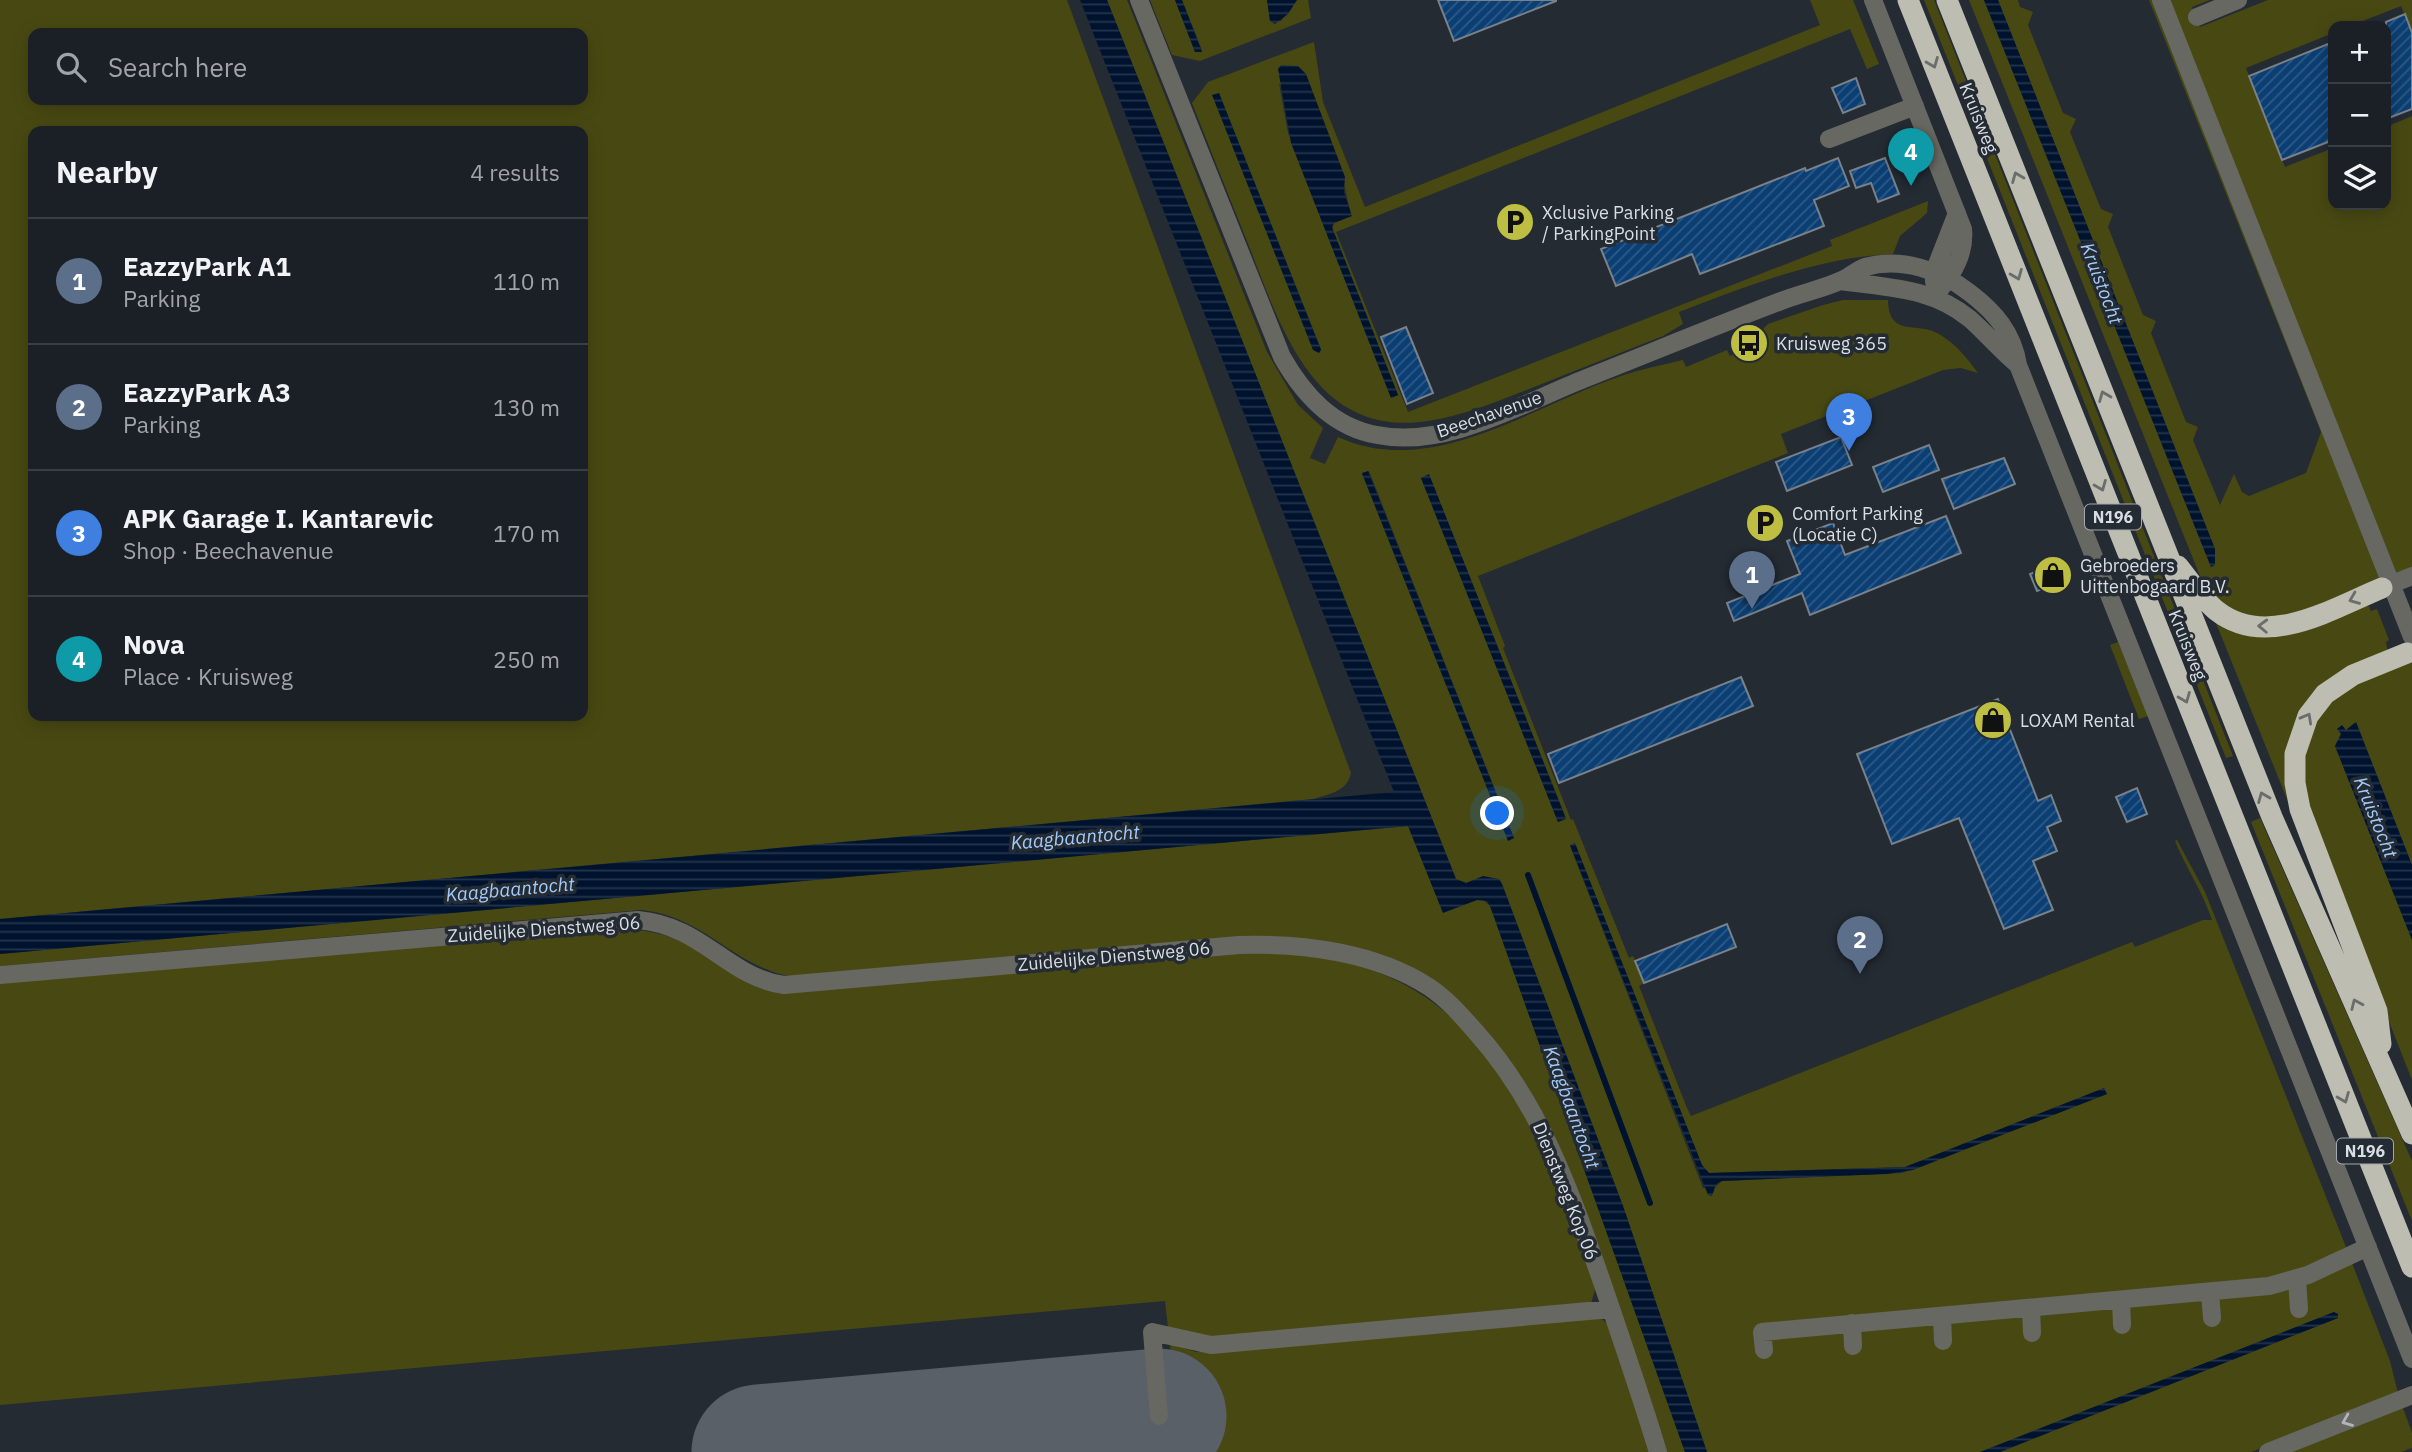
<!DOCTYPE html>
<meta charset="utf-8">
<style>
body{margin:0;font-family:"IBM Plex Sans",sans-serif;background:#282d32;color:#f1f3f6}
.controls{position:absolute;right:21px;top:21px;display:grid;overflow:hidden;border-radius:14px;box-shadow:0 4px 18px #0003}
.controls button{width:63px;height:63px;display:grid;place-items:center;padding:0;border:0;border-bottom:2px solid #393e43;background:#1b2026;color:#f1f3f6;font:35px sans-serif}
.you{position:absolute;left:1498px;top:814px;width:24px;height:24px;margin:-18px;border:5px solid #fff;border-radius:50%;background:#1a73e8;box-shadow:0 0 0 10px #1a73e833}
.badge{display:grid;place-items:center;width:46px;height:46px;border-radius:50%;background:#bebf42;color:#fff;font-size:23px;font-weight:700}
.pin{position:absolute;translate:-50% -58px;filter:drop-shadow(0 2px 4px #0008)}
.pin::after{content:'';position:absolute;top:37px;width:24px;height:21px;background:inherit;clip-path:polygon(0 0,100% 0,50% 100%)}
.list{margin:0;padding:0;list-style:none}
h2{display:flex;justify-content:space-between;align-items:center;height:91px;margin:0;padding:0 28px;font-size:30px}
h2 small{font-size:23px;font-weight:400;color:#a0a3a7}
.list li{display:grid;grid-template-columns:46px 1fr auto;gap:21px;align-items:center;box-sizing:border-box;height:126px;padding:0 28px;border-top:2px solid #393e43}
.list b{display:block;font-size:26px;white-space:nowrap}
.list p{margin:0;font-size:23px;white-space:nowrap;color:#a0a3a7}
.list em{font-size:23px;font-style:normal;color:#a0a3a7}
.icon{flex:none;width:38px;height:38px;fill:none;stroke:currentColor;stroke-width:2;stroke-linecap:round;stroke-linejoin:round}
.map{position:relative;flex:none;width:2412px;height:1452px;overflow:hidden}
.search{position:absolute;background:#1b2026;box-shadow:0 4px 18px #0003;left:28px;top:28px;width:560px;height:77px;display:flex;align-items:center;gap:18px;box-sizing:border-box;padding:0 24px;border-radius:14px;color:#a0a3a7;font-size:26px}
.panel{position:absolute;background:#1b2026;box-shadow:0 4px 18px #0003;left:28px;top:126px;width:560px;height:595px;border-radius:14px}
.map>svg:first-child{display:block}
.grass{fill:#484912;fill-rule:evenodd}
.water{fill:url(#water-rules)}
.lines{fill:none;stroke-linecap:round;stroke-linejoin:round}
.stream{stroke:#00132e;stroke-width:6}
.taxiway{stroke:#5a6067;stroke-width:54}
.runway{stroke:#5a6067;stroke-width:135}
.building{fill:url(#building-hatch);stroke:#79818a;stroke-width:2}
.minor{stroke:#686863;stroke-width:18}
.highway{stroke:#bdbdb1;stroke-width:21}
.oneway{stroke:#696d6c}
.oneway2{stroke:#b2b5b7}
.labels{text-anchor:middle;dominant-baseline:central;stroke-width:7;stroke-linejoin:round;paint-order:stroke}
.shield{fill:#242b33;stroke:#a3a8af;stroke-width:2}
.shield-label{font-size:16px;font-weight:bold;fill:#dadee4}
.street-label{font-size:18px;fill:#dadee4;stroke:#242b33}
.poi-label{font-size:18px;fill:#dadee4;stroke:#242b33;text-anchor:start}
.water-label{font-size:19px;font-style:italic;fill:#a3cbfb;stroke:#242b33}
</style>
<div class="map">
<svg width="2412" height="1452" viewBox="0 0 2412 1452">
<defs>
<pattern id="water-rules" width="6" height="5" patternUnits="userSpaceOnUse" patternTransform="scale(1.75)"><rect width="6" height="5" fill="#00132e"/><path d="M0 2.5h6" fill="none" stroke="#25354c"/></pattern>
<pattern id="building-hatch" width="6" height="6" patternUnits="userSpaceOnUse" patternTransform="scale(1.75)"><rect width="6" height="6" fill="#0b3f73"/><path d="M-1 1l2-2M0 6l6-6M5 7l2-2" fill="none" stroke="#2e5a87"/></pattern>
</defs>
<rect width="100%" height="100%" fill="#242b33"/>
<path class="grass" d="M0,0H1067L1351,773C1347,792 1329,794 1313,799L0,919ZM33,33H583V100H33ZM33,131H583V716H33Z
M1107,0H1127L1267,352L1298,405L1323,428L1310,458L1325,464L1338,437C1431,480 1532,406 1621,376C1641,369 1662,365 1683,360L1686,367L1727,350L1730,356L1753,347L1751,341L1768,324L1823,305L1843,300H1888C1889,338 1916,321 1939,334C1956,344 1967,358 1978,373L1961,368L1943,370L1781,434L1788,453L1478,576L1505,646L1503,648L1571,820L1573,819L1629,958L1633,956L1644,983L1639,986L1687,1108L1691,1116L2132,942L2135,947L2203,920H2212C2203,892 2186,868 2175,841L2177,840L2205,892L2346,1247L2299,1274L1768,1335L2216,1296L2304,1282L2352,1263L2390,1361L2398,1393L2251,1452H2000L2338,1318L2334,1312L1980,1452H1707L1623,1206L1502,884L1499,879L1466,883L1456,879ZM1369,471L1514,838L1508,840L1362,474ZM1429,475L1566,818L1558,822L1421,478ZM1575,844L1702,1165L1709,1173L1905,1167L2104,1088L2107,1094L1902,1173L1722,1181L1715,1187L1703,1188L1570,846Z
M1150,0H1175L1195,52L1202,50L1182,0H1267L1270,21H1281L1297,0H1308L1311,18L1200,61L1172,55Z
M1810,0H1853L1879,64L1867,69L1850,29L1336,232L1408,412L1832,246L1830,240L1928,201L1927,213L1900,236L1893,254C1819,257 1747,286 1679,312L1683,324L1663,336C1620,353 1577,370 1534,387C1500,400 1465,416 1428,421C1315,438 1282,330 1249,246C1230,199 1211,151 1192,103L1208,82L1314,42L1323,102L1365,207L1820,25ZM1279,83L1345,188L1351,216L1334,223L1332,229L1398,395L1391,398L1288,133ZM1219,93L1321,349L1319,353L1213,95Z
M1924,0H1934L2233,756L2226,758Z
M1969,0H1984L2211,567L2214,565L2215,549L1998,0H2018L2020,7L2033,12L2028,25L2063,113L2076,119L2070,132L2101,209L2113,214L2108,227L2143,315L2156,321L2151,333L2186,422L2198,427L2193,440L2220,505L2234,474L2242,492L2249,496L2306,473L2321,432L2149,0H2210L2192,7L2200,27L2268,0H2412V33L2401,6L2350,26H2333V33L2246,68L2285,167L2333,148V205H2386V127L2412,116V569C2375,584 2285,629 2248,618C2229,612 2215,596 2202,581Z
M2363,606H2369L2371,611L2377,609L2389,640L2386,642L2388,653L2311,699L2295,819L2214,618L2229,627Z
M2118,642L2148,716L2139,719L2110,645Z
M2412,657V865L2356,722L2341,734L2335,746L2412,940V1080L2313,829L2301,773L2312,726L2341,691Z
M2260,818L2412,1161V1221L2251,822Z
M1408,826L1443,912L1477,900L1482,899L1490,906L1685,1452H1666L1593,1233L1549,1124L1527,1086L1476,1020L1341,946L789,976C730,964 704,916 641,910L0,966V954Z
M613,928C641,929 668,933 693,947C727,966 744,988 785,993L1259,951C1480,954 1530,1111 1596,1287L1591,1303L1215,1340L1168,1328L1165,1301L0,1405V982Z
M1598,1316L1609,1325L1651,1452H1179L1170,1344L1196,1352Z
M2403,1408L2412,1433V1448L2401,1452H2281Z"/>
<path class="water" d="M1080,0H1107L1456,879L1466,883L1483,876L1499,879L1502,884L1623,1206L1707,1452H1685L1490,906L1487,901L1477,900L1443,913L1408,826L0,954V919L1394,792Z
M1175,0H1182L1202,52H1195Z
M1267,0H1297L1288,14L1275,24L1270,21Z
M1984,0H1998L2215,549V565L2211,567Z
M1281,65L1298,66L1306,74L1345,177L1344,192L1352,216L1334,223L1332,227L1398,395L1391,398L1291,143L1278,69Z
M1219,93L1321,350L1319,353L1313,350L1212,95Z
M1368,471L1514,838L1508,841L1362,473Z
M1429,474L1566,819L1558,822L1421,478Z
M2356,722L2412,865V940L2335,746L2341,734L2337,729L2342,725L2346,730Z
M1575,843L1702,1165L1709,1173L1905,1167L2104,1088L2107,1094L1913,1170L1887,1174L1722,1181L1716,1184L1712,1196L1708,1195L1570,845Z
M2334,1312L2338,1314V1318L2000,1452H1980Z"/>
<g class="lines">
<path class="stream" d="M1528,875L1650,1203"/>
<path class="taxiway" d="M1057,1425L1060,1452"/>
<path class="runway" d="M759,1452L1159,1416"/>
</g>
<path class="building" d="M1438,0H1556V1L1454,41Z
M2405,14L2412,33V109L2386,119V22Z
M2333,42V140L2282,160L2249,76Z
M1856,78L1865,104L1843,113L1832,88Z
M1838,158L1849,186L1814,200L1824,226L1700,274L1692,254L1616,286L1601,249L1805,168L1806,171Z
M1885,158L1899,194L1878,202L1871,183L1856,188L1850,171Z
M1406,327L1433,393L1407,404L1381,337Z
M1841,437L1852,465L1787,491L1776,462Z
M1929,445L1939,470L1883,492L1873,467Z
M2004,458L2015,484L1954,509L1942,479Z
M1946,516L1961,553L1810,615L1802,593L1734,621L1727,603L1800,574L1787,541L1833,523L1845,555Z
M2054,565L2060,582L2037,591L2030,574Z
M1741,677L1753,706L1559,783L1548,754Z
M1998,699L2038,801L2051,795L2061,821L2047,827L2057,851L2033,861L2053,910L2004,929L1959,818L1892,844L1857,754Z
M2137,788L2147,814L2127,822L2116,797Z
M1727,924L1736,947L1644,983L1635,961Z"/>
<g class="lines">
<path class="minor" d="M1139,0L1282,357C1303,394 1332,427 1377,435C1446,449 1521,404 1584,379C1650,353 1715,326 1781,301C1801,293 1823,289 1842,280C1850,277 1856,270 1865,267C1901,257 1941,270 1970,293C1995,312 2013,333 2018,365L2412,1359
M1873,0L1963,229C1966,256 1950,279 1933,297
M2161,0L2412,637
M2197,17L2238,0
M1829,139L1915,106
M1841,281C1888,288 1931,287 1970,319C1987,334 2001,351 2018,365
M1934,282V272L1957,213
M2382,588L2412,576
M0,975L638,920C704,926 727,977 784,985L1239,945C1302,943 1375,952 1429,987C1447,999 1461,1015 1475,1031C1541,1104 1571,1193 1603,1285C1622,1341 1641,1396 1658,1452
M2297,1279L2299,1309
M2210,1292L2212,1318
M2121,1300L2122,1325
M2031,1308L2032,1333
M1942,1316L1943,1341
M1852,1323L1853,1346
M1764,1350L1762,1332L2269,1286L2308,1275L2368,1247
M1159,1416L1152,1332L1211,1345L1611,1309
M2268,1452L2412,1395"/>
<path class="highway" d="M1908,0L2412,1267
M1947,0L2272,817L2412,1134
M2178,566C2190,581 2202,599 2217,611C2267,650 2333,608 2382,588
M2381,1044L2377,1011L2300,809L2295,783V754L2308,716L2325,694L2353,675L2407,653"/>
</g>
<defs><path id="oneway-chevron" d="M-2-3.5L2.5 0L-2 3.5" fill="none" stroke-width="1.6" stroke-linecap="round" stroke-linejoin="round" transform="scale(1.75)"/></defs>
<g class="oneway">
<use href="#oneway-chevron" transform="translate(1933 63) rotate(68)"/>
<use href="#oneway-chevron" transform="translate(2017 177) rotate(-112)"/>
<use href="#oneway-chevron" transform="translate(2017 275) rotate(68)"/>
<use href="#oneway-chevron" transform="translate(2104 396) rotate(-112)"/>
<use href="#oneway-chevron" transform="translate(2101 486) rotate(68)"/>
<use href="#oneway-chevron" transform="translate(2354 599) rotate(158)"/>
<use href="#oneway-chevron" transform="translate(2263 626) rotate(-178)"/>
<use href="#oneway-chevron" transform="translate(2185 698) rotate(68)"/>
<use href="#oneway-chevron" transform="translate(2307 718) rotate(-61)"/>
<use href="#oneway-chevron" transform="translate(2263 797) rotate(-112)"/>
<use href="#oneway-chevron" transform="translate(2356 1004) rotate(-114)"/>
<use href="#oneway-chevron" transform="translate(2344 1098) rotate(68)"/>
</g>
<use class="oneway2" href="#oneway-chevron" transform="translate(2347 1421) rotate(158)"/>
<defs>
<symbol id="parking-disc" viewBox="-11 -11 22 22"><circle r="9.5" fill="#bebf42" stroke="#242b33"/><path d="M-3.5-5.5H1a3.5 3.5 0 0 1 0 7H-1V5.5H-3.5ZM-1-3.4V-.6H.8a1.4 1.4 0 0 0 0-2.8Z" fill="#111"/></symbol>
<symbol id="bus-disc" viewBox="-11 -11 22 22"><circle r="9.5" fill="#bebf42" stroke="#242b33"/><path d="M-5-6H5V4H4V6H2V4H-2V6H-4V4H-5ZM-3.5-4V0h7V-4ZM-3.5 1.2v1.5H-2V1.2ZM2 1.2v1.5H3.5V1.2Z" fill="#111"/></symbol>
<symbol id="shop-disc" viewBox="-11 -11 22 22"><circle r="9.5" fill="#bebf42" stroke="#242b33"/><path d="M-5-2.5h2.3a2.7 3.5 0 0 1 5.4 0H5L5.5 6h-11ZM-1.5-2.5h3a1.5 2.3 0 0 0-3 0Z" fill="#111"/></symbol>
</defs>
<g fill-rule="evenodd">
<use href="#parking-disc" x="1493" y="200" width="44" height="44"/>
<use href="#bus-disc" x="1727" y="321" width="44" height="44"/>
<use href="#parking-disc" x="1743" y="501" width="44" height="44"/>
<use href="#shop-disc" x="2031" y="553" width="44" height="44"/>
<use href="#shop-disc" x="1971" y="698" width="44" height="44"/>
</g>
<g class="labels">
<g class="shield">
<rect x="2085" y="504.5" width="56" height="25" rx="5"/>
<rect x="2337" y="1138.5" width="56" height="25" rx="5"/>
</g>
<g class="shield-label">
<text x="2113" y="517">N196</text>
<text x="2365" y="1151">N196</text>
</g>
<g class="street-label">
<text transform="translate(1979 118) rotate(68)">Kruisweg</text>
<text transform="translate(1489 414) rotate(-19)">Beechavenue</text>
<text transform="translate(2188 645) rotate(68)">Kruisweg</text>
<text transform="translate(544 929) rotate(-4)">Zuidelijke Dienstweg 06</text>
<text transform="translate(1114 956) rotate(-5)">Zuidelijke Dienstweg 06</text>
<text transform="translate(1566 1191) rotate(68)">Dienstweg Kop 06</text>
</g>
<g class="poi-label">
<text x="1542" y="212">Xclusive Parking<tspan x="1542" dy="21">/ ParkingPoint</tspan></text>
<text x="1776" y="343">Kruisweg 365</text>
<text x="1792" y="513">Comfort Parking<tspan x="1792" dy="21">(Locatie C)</tspan></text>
<text x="2080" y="565">Gebroeders<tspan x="2080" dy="21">Uittenbogaard B.V.</tspan></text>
<text x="2020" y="720">LOXAM Rental</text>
</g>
<g class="water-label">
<text transform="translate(2102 283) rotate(69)">Kruistocht</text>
<text transform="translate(2376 817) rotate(68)">Kruistocht</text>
<text transform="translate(1075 837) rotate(-5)">Kaagbaantocht</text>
<text transform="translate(510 889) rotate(-5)">Kaagbaantocht</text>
<text transform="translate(1572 1107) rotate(70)">Kaagbaantocht</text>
</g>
</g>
</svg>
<div class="controls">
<button>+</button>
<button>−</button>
<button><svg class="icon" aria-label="layers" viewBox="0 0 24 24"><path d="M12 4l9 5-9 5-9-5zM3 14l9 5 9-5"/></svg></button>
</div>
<div class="you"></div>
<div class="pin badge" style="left:1752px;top:609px;background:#5c6f8a">1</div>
<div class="pin badge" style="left:1860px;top:974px;background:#5c6f8a">2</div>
<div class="pin badge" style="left:1849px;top:451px;background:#3f7fe0">3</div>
<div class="pin badge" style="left:1911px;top:186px;background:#0f9aa8">4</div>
<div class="search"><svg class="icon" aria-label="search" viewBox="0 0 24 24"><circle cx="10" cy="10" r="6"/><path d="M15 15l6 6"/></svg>Search here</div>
<section class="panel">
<h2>Nearby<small>4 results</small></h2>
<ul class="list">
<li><span class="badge" style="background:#5c6f8a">1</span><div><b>EazzyPark A1</b><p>Parking</p></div><em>110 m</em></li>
<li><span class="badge" style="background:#5c6f8a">2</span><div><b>EazzyPark A3</b><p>Parking</p></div><em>130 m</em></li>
<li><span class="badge" style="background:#3f7fe0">3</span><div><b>APK Garage I. Kantarevic</b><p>Shop · Beechavenue</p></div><em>170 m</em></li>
<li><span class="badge" style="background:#0f9aa8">4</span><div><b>Nova</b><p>Place · Kruisweg</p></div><em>250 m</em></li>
</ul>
</section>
</div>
